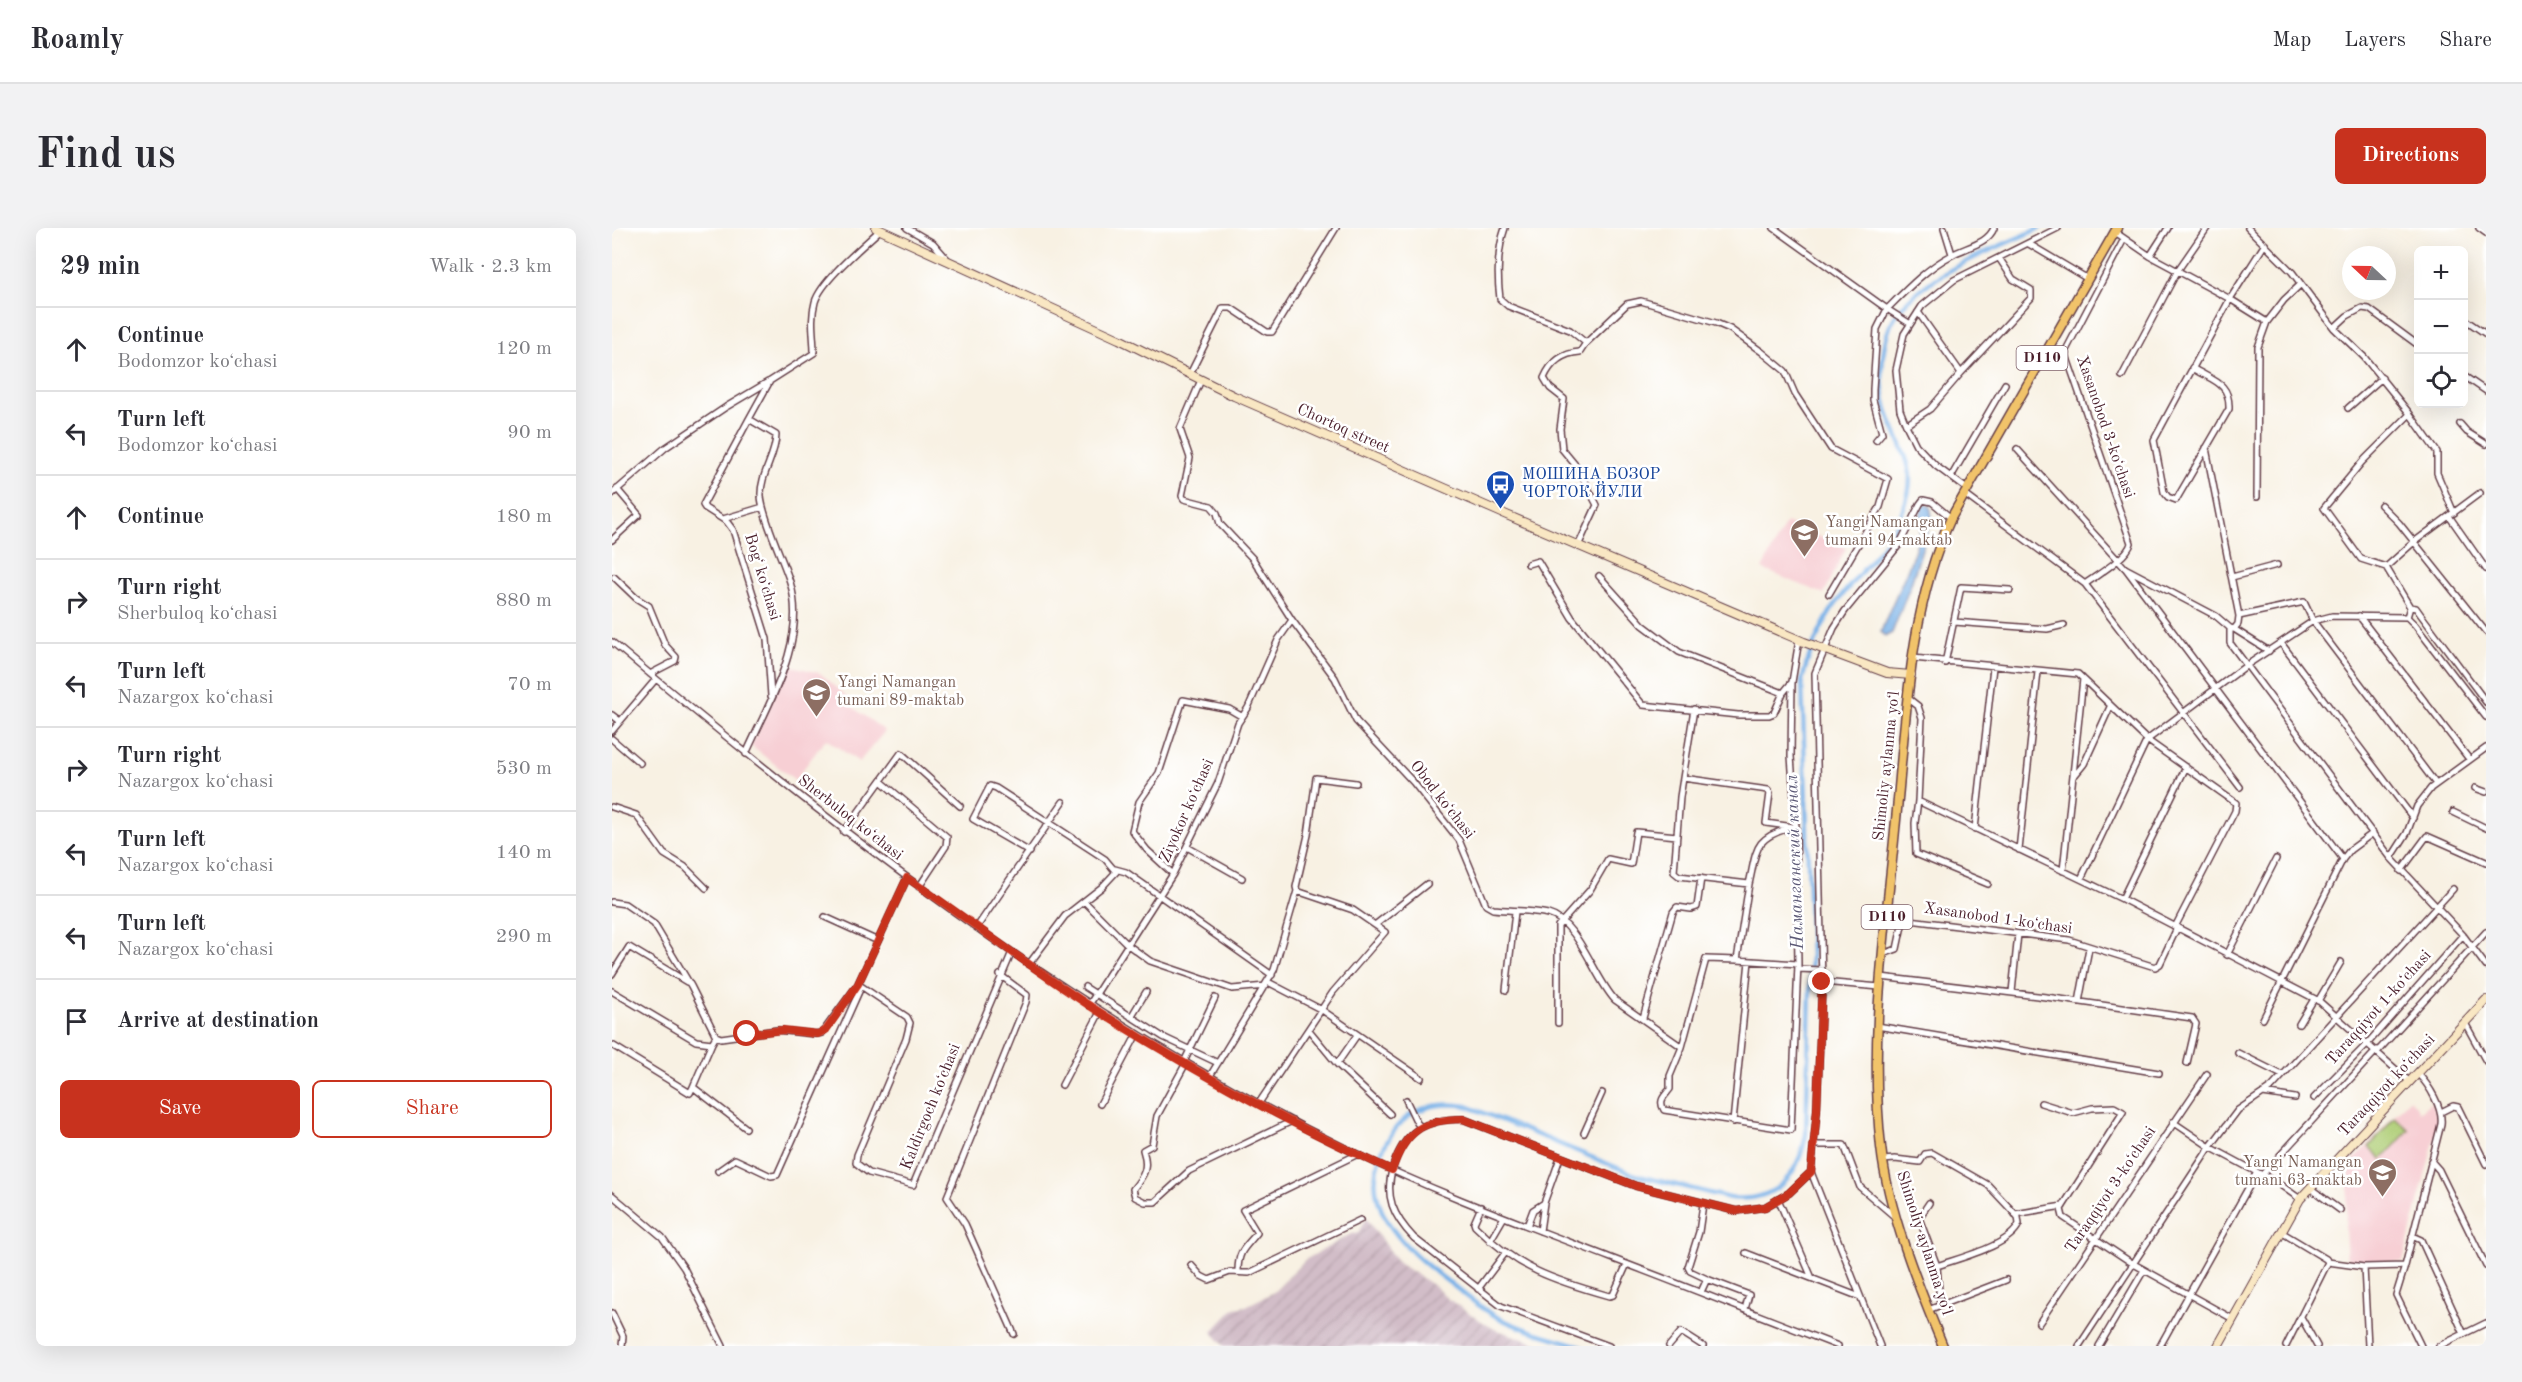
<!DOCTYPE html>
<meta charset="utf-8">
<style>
body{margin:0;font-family:"Old Standard TT",serif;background:#f2f2f3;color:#2b2b33}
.controls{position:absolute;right:18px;top:18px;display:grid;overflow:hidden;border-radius:9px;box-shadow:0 6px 24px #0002}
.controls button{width:54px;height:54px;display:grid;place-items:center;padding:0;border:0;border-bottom:2px solid #e1e1e2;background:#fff;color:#2b2b33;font:30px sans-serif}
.compass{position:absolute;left:1730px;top:18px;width:54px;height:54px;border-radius:50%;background:#fff;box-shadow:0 6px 24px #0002;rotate:292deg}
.stop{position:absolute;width:18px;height:18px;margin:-14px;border:4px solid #c8321e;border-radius:50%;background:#fff}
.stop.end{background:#c8321e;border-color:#fff;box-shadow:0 2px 6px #0008}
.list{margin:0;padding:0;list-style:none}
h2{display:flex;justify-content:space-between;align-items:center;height:78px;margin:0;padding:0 24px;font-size:26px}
h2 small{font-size:20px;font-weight:400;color:#7c7c81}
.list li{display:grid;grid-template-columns:39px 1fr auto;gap:18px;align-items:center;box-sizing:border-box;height:84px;padding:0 24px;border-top:2px solid #e1e1e2}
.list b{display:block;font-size:22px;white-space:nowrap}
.list p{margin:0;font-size:20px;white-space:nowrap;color:#7c7c81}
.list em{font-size:20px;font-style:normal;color:#7c7c81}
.actions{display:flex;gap:12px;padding:18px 24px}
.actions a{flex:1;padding:14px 0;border:2px solid #c8321e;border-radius:9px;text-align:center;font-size:21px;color:#c8321e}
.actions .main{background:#c8321e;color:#fff}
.icon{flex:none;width:33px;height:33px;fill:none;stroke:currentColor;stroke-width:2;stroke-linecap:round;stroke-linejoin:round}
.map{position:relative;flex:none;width:1874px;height:1118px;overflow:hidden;border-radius:9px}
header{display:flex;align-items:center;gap:36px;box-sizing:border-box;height:84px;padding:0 30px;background:#fff;border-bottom:2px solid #e1e1e2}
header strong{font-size:28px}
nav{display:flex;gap:33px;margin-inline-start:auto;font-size:21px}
.intro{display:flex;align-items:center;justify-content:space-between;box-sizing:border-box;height:144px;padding:0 36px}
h1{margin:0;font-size:42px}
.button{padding:15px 27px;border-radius:9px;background:#c8321e;color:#fff;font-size:21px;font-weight:700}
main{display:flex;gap:36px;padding:0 36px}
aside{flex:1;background:#fff;border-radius:9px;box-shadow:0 6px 24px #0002}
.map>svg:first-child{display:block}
.built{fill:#f7cfd4}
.industrial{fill:url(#industrial-furrows)}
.grass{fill:#aecd75;stroke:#7c7650;stroke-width:1.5}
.water{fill:#77b0e7;stroke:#606889;stroke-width:1.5}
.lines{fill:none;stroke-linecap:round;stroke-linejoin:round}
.canal{stroke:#77b0e7;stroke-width:4.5}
.street-casing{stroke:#643e47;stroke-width:8}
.secondary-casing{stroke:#643e47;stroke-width:10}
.primary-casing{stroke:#643e47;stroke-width:11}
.street{stroke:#fff;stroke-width:5}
.secondary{stroke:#f9e7c3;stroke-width:8}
.primary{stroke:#f1c36a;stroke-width:8}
.route{stroke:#c8321e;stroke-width:8}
.labels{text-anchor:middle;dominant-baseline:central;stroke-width:5;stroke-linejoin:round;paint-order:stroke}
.shield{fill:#fff;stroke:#80626b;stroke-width:1.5}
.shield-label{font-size:15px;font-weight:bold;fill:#4a1f2b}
.street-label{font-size:16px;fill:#4a1f2b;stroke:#fff}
.transit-label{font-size:16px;fill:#164399;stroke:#fff;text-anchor:start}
.education-label{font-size:16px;fill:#785e54;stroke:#fff;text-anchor:start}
.water-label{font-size:18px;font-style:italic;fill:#5c5976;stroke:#fff}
</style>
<header>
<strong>Roamly</strong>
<nav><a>Map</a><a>Layers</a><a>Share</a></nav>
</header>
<div class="intro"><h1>Find us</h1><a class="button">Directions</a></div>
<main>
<aside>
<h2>29 min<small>Walk · 2.3 km</small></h2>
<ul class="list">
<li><svg class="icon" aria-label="ahead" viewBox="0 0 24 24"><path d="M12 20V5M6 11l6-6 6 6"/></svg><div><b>Continue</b><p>Bodomzor koʻchasi</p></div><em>120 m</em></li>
<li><svg class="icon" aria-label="left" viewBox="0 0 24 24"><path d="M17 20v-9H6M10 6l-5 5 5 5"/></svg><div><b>Turn left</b><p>Bodomzor koʻchasi</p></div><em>90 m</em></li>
<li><svg class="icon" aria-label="ahead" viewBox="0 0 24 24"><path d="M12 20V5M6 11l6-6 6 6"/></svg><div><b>Continue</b></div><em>180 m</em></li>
<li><svg class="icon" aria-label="right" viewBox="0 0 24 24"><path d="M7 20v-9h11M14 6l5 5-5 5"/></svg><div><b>Turn right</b><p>Sherbuloq koʻchasi</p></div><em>880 m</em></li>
<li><svg class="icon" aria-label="left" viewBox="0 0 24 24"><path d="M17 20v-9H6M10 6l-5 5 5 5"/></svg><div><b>Turn left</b><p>Nazargox koʻchasi</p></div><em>70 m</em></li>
<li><svg class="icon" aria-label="right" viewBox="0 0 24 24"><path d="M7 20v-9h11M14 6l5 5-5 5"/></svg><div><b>Turn right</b><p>Nazargox koʻchasi</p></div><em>530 m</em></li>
<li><svg class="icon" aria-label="left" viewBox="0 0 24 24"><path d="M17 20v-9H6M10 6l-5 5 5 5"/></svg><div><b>Turn left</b><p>Nazargox koʻchasi</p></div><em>140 m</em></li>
<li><svg class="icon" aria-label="left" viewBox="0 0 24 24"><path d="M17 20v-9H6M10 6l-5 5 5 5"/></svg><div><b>Turn left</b><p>Nazargox koʻchasi</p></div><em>290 m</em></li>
<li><svg class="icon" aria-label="arrive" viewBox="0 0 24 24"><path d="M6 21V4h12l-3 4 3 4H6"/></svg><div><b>Arrive at destination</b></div></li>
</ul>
<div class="actions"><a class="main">Save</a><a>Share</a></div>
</aside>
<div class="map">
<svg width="1874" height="1118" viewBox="0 0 1874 1118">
<defs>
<pattern id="industrial-furrows" width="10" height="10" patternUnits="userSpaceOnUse" patternTransform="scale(1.5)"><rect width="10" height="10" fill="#d2bdc8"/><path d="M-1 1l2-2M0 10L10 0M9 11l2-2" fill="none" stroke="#b6a2ac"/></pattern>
</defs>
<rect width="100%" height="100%" fill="#fff"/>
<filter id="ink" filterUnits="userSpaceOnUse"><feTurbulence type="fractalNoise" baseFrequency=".0167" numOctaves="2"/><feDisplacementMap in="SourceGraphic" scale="12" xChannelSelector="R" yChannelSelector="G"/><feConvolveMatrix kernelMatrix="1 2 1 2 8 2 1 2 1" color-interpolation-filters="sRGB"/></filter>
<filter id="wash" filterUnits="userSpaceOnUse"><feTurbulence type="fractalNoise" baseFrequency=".008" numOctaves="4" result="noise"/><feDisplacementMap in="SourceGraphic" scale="24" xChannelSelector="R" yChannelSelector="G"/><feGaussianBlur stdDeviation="1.35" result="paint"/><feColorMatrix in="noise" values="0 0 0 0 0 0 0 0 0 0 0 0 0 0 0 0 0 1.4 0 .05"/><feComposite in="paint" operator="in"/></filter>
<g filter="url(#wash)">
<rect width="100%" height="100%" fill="#f8f1e3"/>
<path class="built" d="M1174,295L1234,320L1212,366L1150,341Z
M176,437L208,445L238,471L239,478L273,503L247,534L214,511L183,552L139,518Z
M1797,871L1803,876L1807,884L1819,874L1827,893L1791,1033L1735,1035L1733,999L1738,934L1749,925Z"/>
<path class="industrial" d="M754,990L785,1034L822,1058L836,1071L880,1100L931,1118H612L600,1104L623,1080L634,1078L662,1064L693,1032L739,1006L746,1005Z"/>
<path class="grass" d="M1783,889L1797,902L1770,931L1757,919Z"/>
<path class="water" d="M1311,276L1318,278L1320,289L1299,356L1280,405L1274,408L1269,404C1281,370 1300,339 1308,303C1310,294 1306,285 1311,276Z"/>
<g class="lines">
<path class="canal" d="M969,1118C943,1110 916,1104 891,1092C872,1083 856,1069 839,1056C790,1019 736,972 779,907C796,880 825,873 855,878L1023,947L1118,970C1163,975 1186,949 1194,907L1199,726L1190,453C1195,430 1205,407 1217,386C1240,349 1275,323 1291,282C1306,245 1294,230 1280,196C1271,174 1268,153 1271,129C1272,119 1274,108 1278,98C1299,50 1383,21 1428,0"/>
</g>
</g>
<g filter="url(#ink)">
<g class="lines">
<defs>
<path id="street" d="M295,0L321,15L335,31
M893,0C885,23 885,47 888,71L896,78L958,102L974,115L968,124C951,125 939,134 932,150L938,160L952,171L948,201L950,221L965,239L985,277L966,318
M1162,0L1275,81C1295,61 1315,40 1340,27C1353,19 1376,16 1382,0
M1332,0L1340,26
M1636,0L1680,44L1722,100L1752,129L1798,186L1825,224V245L1842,285
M1867,0L1874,5
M1503,4L1538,28L1556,0
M1417,16L1476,51
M1538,28L1618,71L1655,94L1672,72L1689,56
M1306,84L1349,145
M1852,91L1874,106
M1722,100L1735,88L1750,80L1757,81L1806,117
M974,115L1015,76L1029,73L1104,95L1118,101L1150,124L1173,143L1183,166L1219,221L1276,251L1268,279L1217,366
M1580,140C1601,153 1618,154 1617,181L1564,272L1556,269L1552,264L1542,212L1618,71L1653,16
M578,146L611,80H619L655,104H660L724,0
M1510,148L1566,42L1595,0
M1852,148L1874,163
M589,152L568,201L578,230L570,268L572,271L599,278L605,285L608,296L641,331L680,392L723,450L744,493L801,554L847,612L874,677L881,681C899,683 918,682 936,686C967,694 982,750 1003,772L1070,819L1094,731L1125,732L1137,656L1067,648L1062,644L1068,569L1082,481
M1736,180L1770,150
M137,191L91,277L93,280L115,294L121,302L155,411L159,468
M1848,196L1855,204L1874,216
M1294,197L1318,181L1349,145L1419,70V62L1401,51L1387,30
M1264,212L1270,205L1261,172V161L1265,101L1275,81L1297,95
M1594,220L1627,388L1626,396L1622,401L1618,400
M1405,221L1513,340L1604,388L1618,400V415L1779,630L1851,707L1874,738
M1339,249L1393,156
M1355,261L1324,238L1304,217L1294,197L1288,182L1284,142L1292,106L1310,78L1342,52L1446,0
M0,266L53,220L114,179L156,154
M1352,266L1473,356L1628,559
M1645,269L1646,119L1655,94
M1769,277L1787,295L1874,404
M1837,288L1874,341
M111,291L151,279
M0,312L27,287L5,261
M916,336L926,333L960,390L1031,477L1126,487H1157L1162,485L1171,465L1180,454
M1774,339L1802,314L1868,265
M1514,341L1731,631
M987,348L1031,397L1067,424L1171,465
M2,349L24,370L37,378L53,417L64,429L63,433L38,446
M1620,349L1665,337
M1473,356C1485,347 1516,329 1519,315L1453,124L1512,11
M1798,379L1804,380L1809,387L1874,474
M1627,388L1692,374L1701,393L1824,556
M1747,388L1857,531
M1795,389L1798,379L1774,339L1749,331L1712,280L1750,234L1798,186
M1795,389L1803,397L1874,489
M1342,394L1435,401L1452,397
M1622,401L1657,423
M0,414C232,610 467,791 741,924C825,965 913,997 999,1030C1075,1059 1151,1089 1226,1118
M1669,415L1801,590
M1301,430L1466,446L1535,512L1624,575L1623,583L1563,699
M1333,435L1349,359L1398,362
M1297,471L1306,478L1310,490L1306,573L1303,595L1304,626L1376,656
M0,487L8,493
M0,503L44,451
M0,511L28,535
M134,526C157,474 196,412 178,354C171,332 150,288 149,268C148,246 164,228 164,207L137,191L158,153L202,125C202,108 198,92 203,74C209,53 251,18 268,2
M1463,547L1472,536L1498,479
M1071,550L1156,562L1158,565L1154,595L1182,599
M270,554L335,609L334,618L307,659
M1863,560L1874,564
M1306,573L1510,671L1707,773L1798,854
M0,579L24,587L52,626L73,639L94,660
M1841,584L1874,600
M1363,601L1381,439
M232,604L289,525L348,578
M575,619L630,650
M1407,622L1426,444
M1779,630L1795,605L1805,578L1819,560L1874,520
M503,641L514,644L660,747
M1451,643L1471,451
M1789,643L1815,608L1874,634
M561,646L535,622L520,603L527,574L547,545L571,472L617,481L629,488
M1469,651L1535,512L1635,437L1701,393L1720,388L1795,389
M1137,656C1145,622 1141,610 1178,600
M1510,671L1574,539
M472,673L516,717L538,733L620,761L654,758
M0,674L13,676L42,696L79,758L104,808
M213,689L266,713
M763,697L815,656
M365,699L451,574
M1271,726L1285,721L1291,693L1298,692L1457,712L1543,739L1548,736L1565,700
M1615,727L1664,631
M1125,732L1186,736L1184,599L1179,528L1180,454L1187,412
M417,736L453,688L490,659L504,644L493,631L384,560L378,558L361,591L418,624
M1186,741L1210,742
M0,746L17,719L75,754
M388,747L415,767L414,774L335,969L353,996L402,1106
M1269,749L1434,769L1580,790L1584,796L1575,835
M656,754L710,782L809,850
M1210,754L1268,759
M246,756L295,789L298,795L294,811L245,927L244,935L257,945L301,957L400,724
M473,759L551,809L606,835
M894,762L903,684
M0,763L84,813L100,815L104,808L109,810L165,802L203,806L210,805L246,756L295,650
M1400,764L1406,706
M1706,773L1729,734
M1467,774L1477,720
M477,777L561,646L606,555L626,495L636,480L666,412L680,392
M519,789L534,764
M1031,790L1061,684L1065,679L1079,681L1085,679L1089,650
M1651,791L1731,631L1738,622L1761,605
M946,795V698L978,662L996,631L1019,636L1024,604L1065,608
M1853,795L1874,833
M1687,796L1702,771
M1265,798L1547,845
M697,802L725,836L778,886
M100,815L81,859L134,900
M0,817L78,865L81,859
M1070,819L1058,848V861C1053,868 1046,872 1052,882L1179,902L1186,736
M1766,823L1874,704
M1626,825L1670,847
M572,834L603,770
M574,835L545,888L540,917L531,922C537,940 532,948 521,961L523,969L533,974H543L577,943L680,893
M725,836L745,807
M598,848L662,742L685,663L684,659L696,607L704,550L744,555
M450,857L488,784
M1651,865L1683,870
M1702,870L1756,815L1851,707
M794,872L805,895L809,899
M647,875L721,764L773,704L741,682L685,663
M1429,875L1461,885L1480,880L1502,879L1511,884L1451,978L1449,981L1451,989L1520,1035L1621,1091
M488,876L525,806
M1829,884L1841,878L1846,879L1874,936
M1121,894L1137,733
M1561,894L1598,919L1667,956L1688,971
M972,905L990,865
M1203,917H1232L1248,959L1283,989
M1271,932L1283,931L1308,934L1313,926L1320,925L1376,957L1406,989L1407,996C1398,1018 1347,1030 1325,1038
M1819,933L1827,942L1874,1038
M106,943L123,931L159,948L165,947L249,759
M1199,944L1268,1118
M1649,948L1765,822
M1698,960L1728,982
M0,967L50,1009L72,1040L111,1118
M1166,971L1200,1050
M1317,975L1307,990L1325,1038L1328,1076
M869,979L862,995L863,998C906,1041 941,1052 997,1068L1001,1067L1015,1036
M1403,986L1451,978
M915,998L921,982L932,975L948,930
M928,1003L932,975
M1669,1004L1714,1031L1716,1034L1674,1118
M1800,1008L1809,1012L1852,1106
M878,1013L892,989
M1134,1025L1248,1069
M1716,1034L1752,1039
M579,1037L589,1048L597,1052L618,1044L637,1045L748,992
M1793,1038L1784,1067L1809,1118
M626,1043C626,1022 634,1019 645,1005L631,982L746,926
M1095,1051L1137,1067L1133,1081
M866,1061L894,1024
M1089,1064L1095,1051L1078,1043L1076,1039L1087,1004L1091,976
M1316,1082L1394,1052
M0,1085L11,1108L10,1118
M1689,1089L1705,1118
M1427,1095L1595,846
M997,1118L889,1078L802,1010C781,988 772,968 781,939C793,902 813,891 851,891L1024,958L1124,983L1153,979L1177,965L1199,944L1205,882L1210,754L1203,445L1222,400L1233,383L1287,317L1308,276L1311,272L1320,274L1339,290
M1057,1118L1069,1104L1091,1118
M1467,1118L1598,919L1626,882L1660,859L1841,661
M1487,1118L1532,1042
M1548,1118L1644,946
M1756,1118L1752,1039L1793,1038L1829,896C1831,880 1817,857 1806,846
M1827,1118L1874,1095"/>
<path id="secondary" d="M264,0L507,111L622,168L890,285L1192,414L1275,445L1299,447
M1606,1118L1688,971L1874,772"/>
<path id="primary" d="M1331,1118C1306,1058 1276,983 1269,919C1257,813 1273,707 1283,602C1294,498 1295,386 1339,290L1505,0"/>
</defs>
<use href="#street" class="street-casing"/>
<use href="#secondary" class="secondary-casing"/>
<use href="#primary" class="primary-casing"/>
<use href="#street" class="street"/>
<use href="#secondary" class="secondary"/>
<use href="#primary" class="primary"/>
</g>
</g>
<g class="lines" filter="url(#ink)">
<path class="route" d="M135,806L171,802L206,806L214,802L246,756L295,650C360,693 422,743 489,785C582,843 680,898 780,942C793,903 811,891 851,891L1024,958L1124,983L1153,979L1177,965L1199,944L1205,882L1210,754"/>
</g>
<defs>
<symbol id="bus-pin" viewBox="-11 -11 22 30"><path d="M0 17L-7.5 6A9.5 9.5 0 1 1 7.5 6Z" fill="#1a4fb4" stroke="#fff"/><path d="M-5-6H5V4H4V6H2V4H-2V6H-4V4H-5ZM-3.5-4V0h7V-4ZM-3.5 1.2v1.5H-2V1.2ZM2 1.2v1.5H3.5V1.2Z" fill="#fff"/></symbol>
<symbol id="school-pin" viewBox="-11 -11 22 30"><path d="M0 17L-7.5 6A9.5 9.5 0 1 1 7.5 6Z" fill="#8d6e63" stroke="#fff"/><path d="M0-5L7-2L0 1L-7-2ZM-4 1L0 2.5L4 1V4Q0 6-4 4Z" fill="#fff"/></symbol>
</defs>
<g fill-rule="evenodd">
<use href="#bus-pin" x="872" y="240" width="33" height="45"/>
<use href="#school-pin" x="1176" y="288" width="33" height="45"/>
<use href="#school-pin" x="188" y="448" width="33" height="45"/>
<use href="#school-pin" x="1754" y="928" width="33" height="45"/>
</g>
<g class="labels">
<g class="shield">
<rect x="1404.5" y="118" width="51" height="24" rx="4.5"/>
<rect x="1249.5" y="677" width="51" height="24" rx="4.5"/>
</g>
<g class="shield-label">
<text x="1430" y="130">D110</text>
<text x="1275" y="689">D110</text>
</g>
<g class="street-label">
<text transform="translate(1493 199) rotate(71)">Xasanobod 3-koʻchasi</text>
<text transform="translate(731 201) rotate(24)">Chortoq street</text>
<text transform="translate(150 349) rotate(73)">Bogʻ koʻchasi</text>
<text transform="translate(1275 538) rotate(-84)">Shimoliy aylanma yoʻl</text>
<text transform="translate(830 572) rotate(52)">Obod koʻchasi</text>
<text transform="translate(575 583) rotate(-66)">Ziyokor koʻchasi</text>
<text transform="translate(238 590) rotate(38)">Sherbuloq koʻchasi</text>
<text transform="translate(1386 691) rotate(8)">Xasanobod 1-koʻchasi</text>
<text transform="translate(1767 780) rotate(-48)">Taraqqiyot 1-koʻchasi</text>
<text transform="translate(1775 858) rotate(-47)">Taraqqiyot koʻchasi</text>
<text transform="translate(319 879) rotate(-68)">Kaldirgoch koʻchasi</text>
<text transform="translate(1499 962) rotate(-56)">Taraqqiyot 3-koʻchasi</text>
<text transform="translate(1312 1015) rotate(72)">Shimoliy aylanma yoʻl</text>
</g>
<g class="transit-label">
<text x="910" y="247">МОШИНА БОЗОР<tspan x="910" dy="18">ЧОРТОК ЙУЛИ</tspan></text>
</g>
<g class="education-label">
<text x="1213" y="295">Yangi Namangan<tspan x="1213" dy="18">tumani 94-maktab</tspan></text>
<text x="225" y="455">Yangi Namangan<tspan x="225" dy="18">tumani 89-maktab</tspan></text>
<text x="1750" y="935" text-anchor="end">Yangi Namangan<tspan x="1750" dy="18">tumani 63-maktab</tspan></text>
</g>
<g class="water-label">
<text transform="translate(1183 634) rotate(-92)">Наманганский канал</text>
</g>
</g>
</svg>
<div class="controls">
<button>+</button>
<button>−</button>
<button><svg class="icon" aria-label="locate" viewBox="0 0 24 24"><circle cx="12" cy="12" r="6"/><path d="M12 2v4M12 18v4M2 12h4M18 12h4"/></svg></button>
</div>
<svg class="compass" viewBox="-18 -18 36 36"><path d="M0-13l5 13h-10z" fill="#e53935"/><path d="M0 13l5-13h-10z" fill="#7c7c81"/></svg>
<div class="stop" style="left:135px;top:806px"></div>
<div class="stop end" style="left:1210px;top:754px"></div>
</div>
</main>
